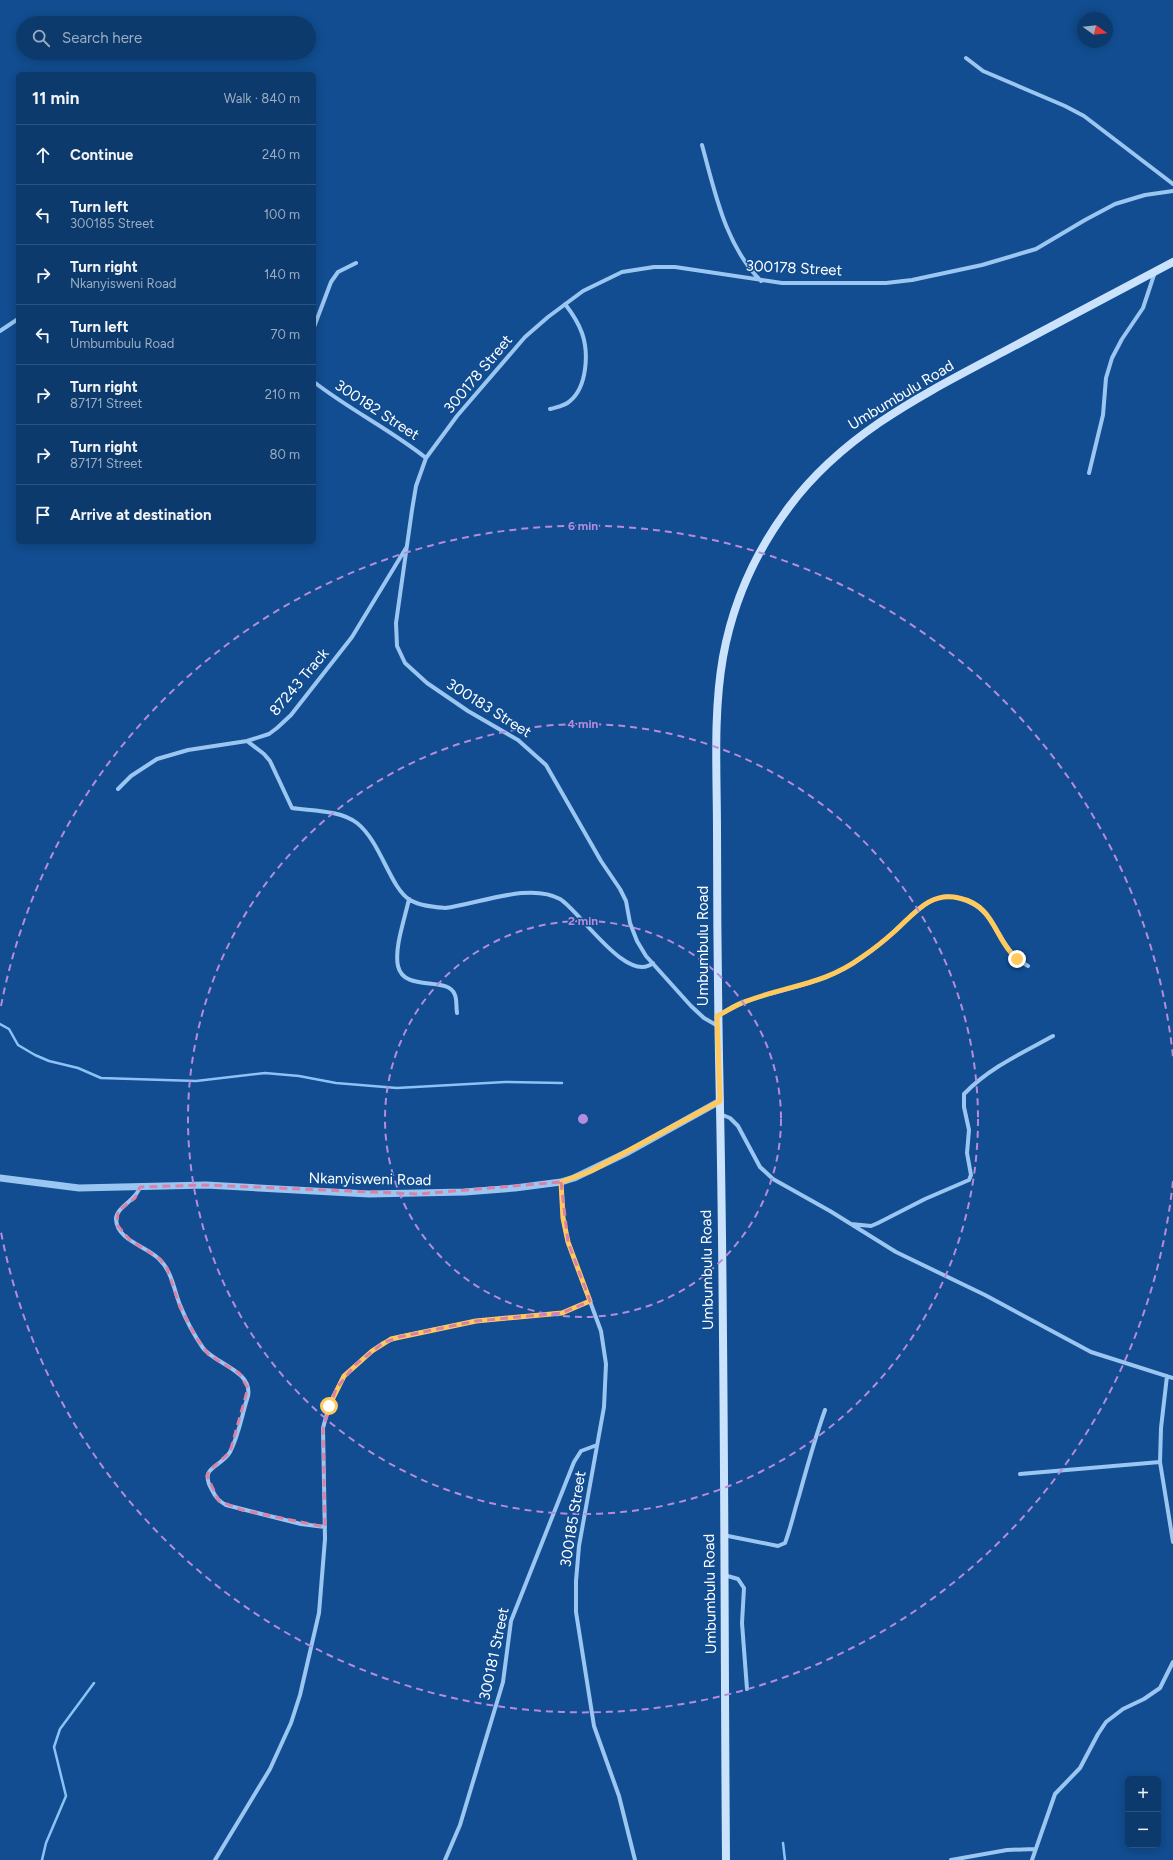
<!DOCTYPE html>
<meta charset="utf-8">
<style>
body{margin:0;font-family:Figtree,sans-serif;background:#164172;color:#f1f3f6}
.controls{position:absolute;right:12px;bottom:12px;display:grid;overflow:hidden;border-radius:6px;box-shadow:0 2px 10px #0003}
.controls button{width:36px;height:36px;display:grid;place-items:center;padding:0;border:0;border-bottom:1px solid #2d547f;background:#0d3a6c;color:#f1f3f6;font:20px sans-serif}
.compass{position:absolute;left:1077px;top:12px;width:36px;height:36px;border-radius:50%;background:#0d3a6c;box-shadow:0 2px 10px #0003;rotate:105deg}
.stop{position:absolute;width:12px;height:12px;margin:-9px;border:3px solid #ffc95d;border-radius:50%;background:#fff}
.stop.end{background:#ffc95d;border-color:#fff;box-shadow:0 1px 4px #0008}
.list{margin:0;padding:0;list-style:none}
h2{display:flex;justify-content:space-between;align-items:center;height:52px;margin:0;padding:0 16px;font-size:17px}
h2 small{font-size:13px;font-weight:400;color:#9aadc2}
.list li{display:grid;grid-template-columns:26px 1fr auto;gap:12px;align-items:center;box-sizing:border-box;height:60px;padding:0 16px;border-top:1px solid #2d547f}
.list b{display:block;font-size:15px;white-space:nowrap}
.list p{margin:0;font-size:13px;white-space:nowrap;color:#9aadc2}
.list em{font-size:13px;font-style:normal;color:#9aadc2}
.icon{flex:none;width:22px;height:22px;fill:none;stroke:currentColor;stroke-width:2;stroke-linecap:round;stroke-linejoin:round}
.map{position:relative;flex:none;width:1173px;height:1860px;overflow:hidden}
.search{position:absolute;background:#0d3a6c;box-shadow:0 2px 10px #0003;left:16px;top:16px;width:300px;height:44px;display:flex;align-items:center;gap:10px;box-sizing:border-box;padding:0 14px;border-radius:22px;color:#9aadc2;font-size:15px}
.panel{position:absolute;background:#0d3a6c;box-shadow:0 2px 10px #0003;left:16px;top:72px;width:300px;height:472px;border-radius:6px}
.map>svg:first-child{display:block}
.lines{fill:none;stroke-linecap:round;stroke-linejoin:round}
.stream{stroke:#8dc2f6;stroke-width:2.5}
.minor{stroke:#9bc6f2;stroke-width:4}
.tertiary{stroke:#9bc6f2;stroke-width:7}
.secondary{stroke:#cae2fc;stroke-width:8}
.route{stroke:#ffc95d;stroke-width:5}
.marked{fill:none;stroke:#dd80a5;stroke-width:3;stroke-dasharray:8 5;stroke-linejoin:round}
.ring{fill:none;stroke:#b68bdc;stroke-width:2;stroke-dasharray:7 5}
.labels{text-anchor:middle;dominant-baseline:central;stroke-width:3;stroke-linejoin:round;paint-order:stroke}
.street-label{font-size:15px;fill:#fff;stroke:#114d90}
.centre{fill:#b68bdc;stroke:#114d90;stroke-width:2}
.ring-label{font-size:12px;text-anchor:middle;font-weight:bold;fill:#b68bdc;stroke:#114d90;stroke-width:3;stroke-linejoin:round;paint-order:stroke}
</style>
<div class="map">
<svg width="1173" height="1860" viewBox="0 0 1173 1860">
<rect width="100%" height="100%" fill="#114d90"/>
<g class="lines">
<path class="stream" d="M0,1024L9,1029L18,1045L35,1055L49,1061L78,1068L101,1078L196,1081L265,1073L299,1076L336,1083L397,1088L505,1082L562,1083
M783,1843L785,1860
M42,1860L46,1843L66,1796L54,1747L60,1729L94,1683"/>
<path class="minor" d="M966,58L983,71L1065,106L1084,116L1173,184
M702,145C715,192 725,245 761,281
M314,327L331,282L338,272L356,263
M0,331L18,319
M314,382C350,410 391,430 426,458
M550,409C557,407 565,406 570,401C587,387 589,353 582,333C578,322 572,313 565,304
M1089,473L1103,415L1106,378L1112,358L1122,339L1143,308L1155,272
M247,741L264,754L270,761L292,808C312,811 340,810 357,823C381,842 390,888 410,900C420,906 434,907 445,908C478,904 530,882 560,899C579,910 627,985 653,963
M118,789L131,776L157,759L188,750L247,741L269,734L277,728L291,715L352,637L406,548
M409,899C405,918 394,948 398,966C404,993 448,975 455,995C457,1000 456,1007 457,1013
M718,1016C727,1010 737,1004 747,1001C790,986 824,985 863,957C875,948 887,939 898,928C917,911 934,889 962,899C1000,911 995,948 1028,966
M718,1026L704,1018L691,1006L646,956L637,941L630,923L626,901L620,889L601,861L546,765L518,740L468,711L427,683L405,663L397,646L396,623L412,510L416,486L426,458L457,416L525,337L548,317L583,291L622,272L654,267H675L782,283H886L912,280L982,265L1036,249L1085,220L1115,204L1145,195L1173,191
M720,1114L730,1118L738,1126L760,1167L773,1179L830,1211L896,1252L985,1295L1091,1352L1173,1378
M561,1182L563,1218L568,1242L601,1331L606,1364L604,1407L579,1546L576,1581V1612L594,1726L619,1796L635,1860
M140,1187C136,1201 116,1207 116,1219C117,1241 147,1246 159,1259C172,1271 174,1290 180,1305C186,1320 194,1335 203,1348C215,1364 253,1371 248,1396C242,1414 239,1435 230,1452C221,1468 198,1466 212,1490C216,1498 219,1501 226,1505L301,1524L325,1527
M851,1224L871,1226L878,1223L925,1199L969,1180L971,1175L967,1153L969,1130L964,1107V1094C989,1068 1022,1053 1053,1036
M1167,1376L1161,1428L1160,1462L1173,1542
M1020,1474L1160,1462
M723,1535L778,1546L785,1543C791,1527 794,1512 799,1496C807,1467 815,1438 825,1410
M724,1575L738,1579L744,1588L742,1623L747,1689
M215,1860L270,1769L291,1723L300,1695L319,1613L325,1539L323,1428L329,1406L344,1376L372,1351L383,1343L399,1337L476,1321L562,1313L590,1301
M445,1860L460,1825L503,1682L511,1621L574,1462L581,1451L597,1445
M951,1860L1007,1850L1035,1849
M1032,1860L1055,1794L1080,1768L1098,1734L1106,1722L1123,1709L1144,1699L1160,1688L1173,1662"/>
<path class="tertiary" d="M0,1178L79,1188L206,1185L369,1194L465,1192L515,1188L561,1182L574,1178L628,1152L720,1101"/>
<path class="secondary" d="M726,1860C724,1609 725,1358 720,1107C718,1015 717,923 717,831C717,773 713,714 723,657C733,602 756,551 789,507C844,433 924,394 1003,352C1059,322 1116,292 1173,262"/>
</g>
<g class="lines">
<path class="route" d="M329,1406L344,1376L372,1351L391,1339L476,1321L562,1313L590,1301L568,1242L563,1218L561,1182L591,1171L720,1101L717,1016C727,1011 737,1004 747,1001C789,985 824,985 862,957C874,949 885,940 895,931C914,914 930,891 959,898C996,906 993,938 1017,959"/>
</g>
<path class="marked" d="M561,1182L568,1242L590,1301L562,1313L476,1321L399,1337L383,1343L355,1365L336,1389L323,1428L325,1527L242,1510L219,1501L207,1476L210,1470L230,1452L248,1388L239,1373L209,1355L197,1339L180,1307L167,1268L160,1259L130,1240L117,1225L118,1211L135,1198L140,1187L206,1185L418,1194Z"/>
<g class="ring">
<circle cx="583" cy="1119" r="198"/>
<circle cx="583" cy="1119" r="395"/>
<path d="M1173 1181A593 593 0 0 1 1 1232M1 1006A593 593 0 0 1 1173 1057"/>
</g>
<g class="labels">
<g class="street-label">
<text transform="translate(794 268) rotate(3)">300178 Street</text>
<text transform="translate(478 374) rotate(-50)">300178 Street</text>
<text transform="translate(901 395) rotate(-31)">Umbumbulu Road</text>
<text transform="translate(377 410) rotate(33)">300182 Street</text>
<text transform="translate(299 682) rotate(-50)">87243 Track</text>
<text transform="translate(489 708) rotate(32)">300183 Street</text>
<text transform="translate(703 946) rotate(-90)">Umbumbulu Road</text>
<text transform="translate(370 1179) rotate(1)">Nkanyisweni Road</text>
<text transform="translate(707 1270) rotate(-91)">Umbumbulu Road</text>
<text transform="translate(573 1519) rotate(-81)">300185 Street</text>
<text transform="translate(710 1594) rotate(-91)">Umbumbulu Road</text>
<text transform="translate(494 1654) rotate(-78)">300181 Street</text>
</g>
</g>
<circle cx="583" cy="1119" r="6" class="centre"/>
<g class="ring-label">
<text x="583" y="530">6 min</text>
<text x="583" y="728">4 min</text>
<text x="583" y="925">2 min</text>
</g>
</svg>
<div class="controls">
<button>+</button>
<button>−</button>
</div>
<svg class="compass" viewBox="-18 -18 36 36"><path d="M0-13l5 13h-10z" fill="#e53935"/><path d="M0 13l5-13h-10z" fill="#9aadc2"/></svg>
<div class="stop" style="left:329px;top:1406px"></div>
<div class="stop end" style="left:1017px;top:959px"></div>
<div class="search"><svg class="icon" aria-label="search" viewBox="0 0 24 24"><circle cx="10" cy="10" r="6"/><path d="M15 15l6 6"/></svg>Search here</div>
<section class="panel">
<h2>11 min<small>Walk · 840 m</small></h2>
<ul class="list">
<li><svg class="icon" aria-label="ahead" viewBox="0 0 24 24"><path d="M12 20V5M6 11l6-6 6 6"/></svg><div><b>Continue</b></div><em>240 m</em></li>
<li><svg class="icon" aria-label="left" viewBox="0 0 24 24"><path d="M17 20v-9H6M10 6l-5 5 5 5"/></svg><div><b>Turn left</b><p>300185 Street</p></div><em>100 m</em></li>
<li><svg class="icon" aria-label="right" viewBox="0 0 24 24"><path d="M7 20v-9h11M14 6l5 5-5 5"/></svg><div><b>Turn right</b><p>Nkanyisweni Road</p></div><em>140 m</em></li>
<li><svg class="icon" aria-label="left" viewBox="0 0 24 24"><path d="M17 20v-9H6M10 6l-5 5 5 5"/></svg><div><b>Turn left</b><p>Umbumbulu Road</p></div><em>70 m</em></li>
<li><svg class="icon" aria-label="right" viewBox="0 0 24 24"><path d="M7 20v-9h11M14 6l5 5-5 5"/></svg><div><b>Turn right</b><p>87171 Street</p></div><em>210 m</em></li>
<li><svg class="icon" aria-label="right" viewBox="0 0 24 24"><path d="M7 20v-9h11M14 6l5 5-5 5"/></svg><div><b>Turn right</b><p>87171 Street</p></div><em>80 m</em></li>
<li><svg class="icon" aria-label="arrive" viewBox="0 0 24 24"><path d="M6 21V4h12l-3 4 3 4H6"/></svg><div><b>Arrive at destination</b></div></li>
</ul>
</section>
</div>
